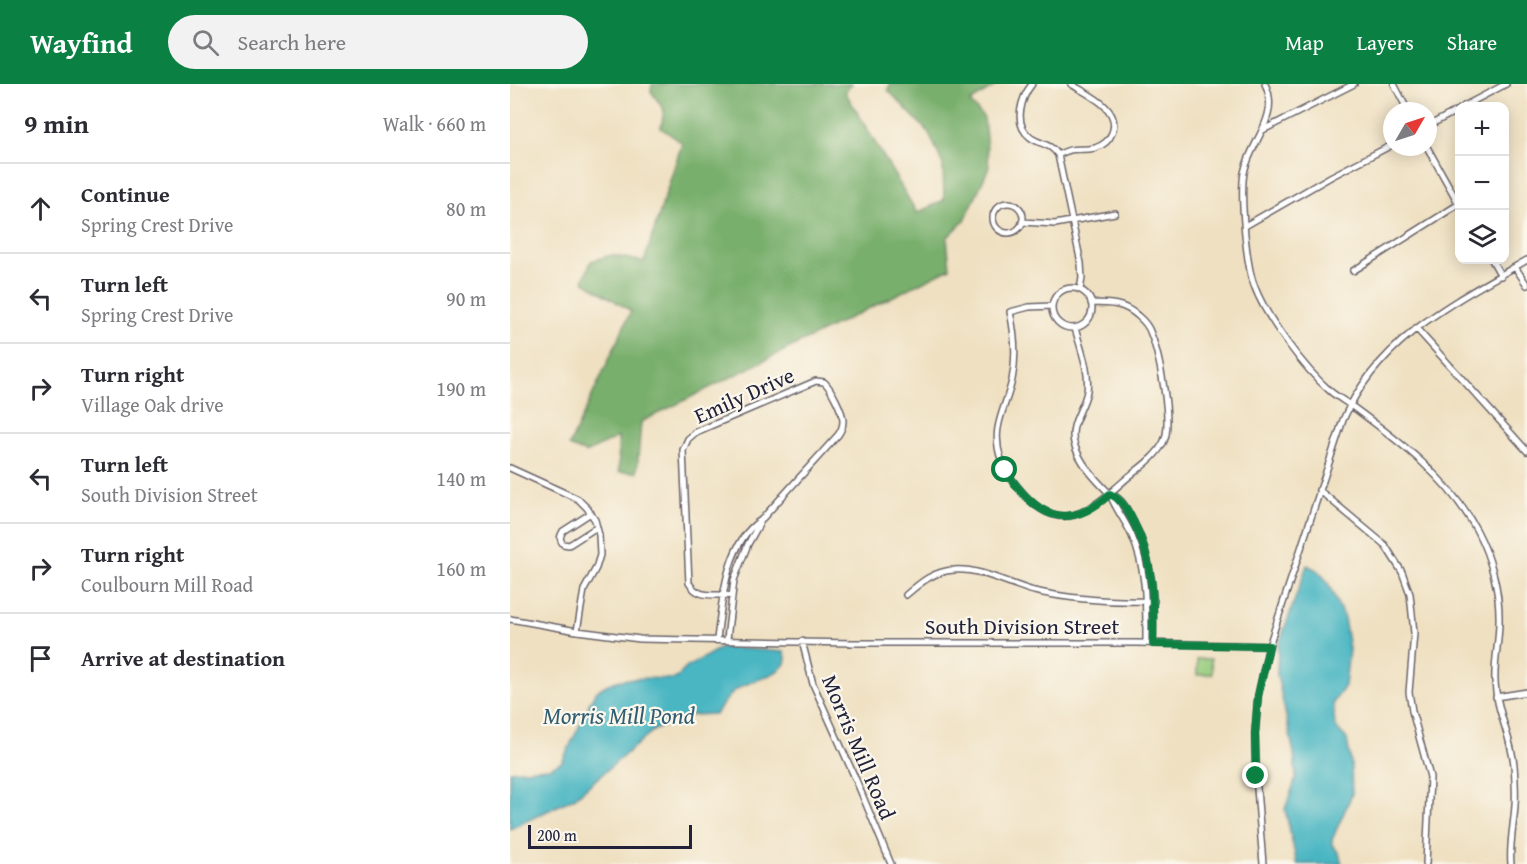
<!DOCTYPE html>
<meta charset="utf-8">
<style>
body{margin:0;font-family:"Gentium Book Plus",serif;background:#f2f2f3;color:#2b2b33}
.controls{position:absolute;right:18px;top:18px;display:grid;overflow:hidden;border-radius:12px;box-shadow:0 3px 15px #0003}
.controls button{width:54px;height:54px;display:grid;place-items:center;padding:0;border:0;border-bottom:2px solid #e1e1e2;background:#fff;color:#2b2b33;font:30px sans-serif}
.compass{position:absolute;left:873px;top:18px;width:54px;height:54px;border-radius:50%;background:#fff;box-shadow:0 3px 15px #0003;rotate:51deg}
.scale{position:absolute;left:18px;bottom:15px;width:164px;box-sizing:border-box;padding-left:6px;border:3px solid #22223b;border-top:0;font-size:16px;line-height:21px;white-space:nowrap;color:#22223b;-webkit-text-stroke:4px #fbf7ec;paint-order:stroke}
.stop{position:absolute;width:18px;height:18px;margin:-14px;border:4px solid #0b8043;border-radius:50%;background:#fff}
.stop.end{background:#0b8043;border-color:#fff;box-shadow:0 2px 6px #0008}
.list{margin:0;padding:0;list-style:none}
h2{display:flex;justify-content:space-between;align-items:center;height:78px;margin:0;padding:0 24px;font-size:26px}
h2 small{font-size:20px;font-weight:400;color:#7c7c81}
.list li{display:grid;grid-template-columns:39px 1fr auto;gap:18px;align-items:center;box-sizing:border-box;height:90px;padding:0 24px;border-top:2px solid #e1e1e2}
.list b{display:block;font-size:22px;white-space:nowrap}
.list p{margin:0;font-size:20px;white-space:nowrap;color:#7c7c81}
.list em{font-size:20px;font-style:normal;color:#7c7c81}
.icon{flex:none;width:33px;height:33px;fill:none;stroke:currentColor;stroke-width:2;stroke-linecap:round;stroke-linejoin:round}
.map{position:relative;flex:none;width:1017px;height:780px;overflow:hidden}
header{display:flex;align-items:center;gap:36px;box-sizing:border-box;height:84px;padding:0 30px;background:#0b8043;color:#fff}
header strong{font-size:28px}
nav{display:flex;gap:33px;margin-inline-start:auto;font-size:21px}
.search{width:420px;height:54px;background:#f2f2f3;display:flex;align-items:center;gap:15px;box-sizing:border-box;padding:0 21px;border-radius:33px;color:#7c7c81;font-size:22px}
main{display:flex}
aside{flex:1;background:#fff}
.map>svg:first-child{display:block}
.green{fill:#95cb7c;stroke:#5c765c;stroke-width:1.5}
.forest{fill:#78af6c;stroke:#4d6854;stroke-width:1.5}
.water{fill:#48b6c2;stroke:#356c7e;stroke-width:1.5}
.lines{fill:none;stroke-linecap:round;stroke-linejoin:round}
.minor-casing{stroke:#6a646a;stroke-width:8}
.minor{stroke:#fff;stroke-width:5}
.route{stroke:#0b8043;stroke-width:8}
.labels{text-anchor:middle;dominant-baseline:central;stroke-width:4.5;stroke-linejoin:round;paint-order:stroke}
.street-label{font-size:22px;fill:#22223b;stroke:#fbf7ec}
.water-label{font-size:24px;font-style:italic;fill:#315d71;stroke:#fbf7ec}
</style>
<header>
<strong>Wayfind</strong>
<div class="search"><svg class="icon" aria-label="search" viewBox="0 0 24 24"><circle cx="10" cy="10" r="6"/><path d="M15 15l6 6"/></svg>Search here</div>
<nav><a>Map</a><a>Layers</a><a>Share</a></nav>
</header>
<main>
<aside>
<h2>9 min<small>Walk · 660 m</small></h2>
<ul class="list">
<li><svg class="icon" aria-label="ahead" viewBox="0 0 24 24"><path d="M12 20V5M6 11l6-6 6 6"/></svg><div><b>Continue</b><p>Spring Crest Drive</p></div><em>80 m</em></li>
<li><svg class="icon" aria-label="left" viewBox="0 0 24 24"><path d="M17 20v-9H6M10 6l-5 5 5 5"/></svg><div><b>Turn left</b><p>Spring Crest Drive</p></div><em>90 m</em></li>
<li><svg class="icon" aria-label="right" viewBox="0 0 24 24"><path d="M7 20v-9h11M14 6l5 5-5 5"/></svg><div><b>Turn right</b><p>Village Oak drive</p></div><em>190 m</em></li>
<li><svg class="icon" aria-label="left" viewBox="0 0 24 24"><path d="M17 20v-9H6M10 6l-5 5 5 5"/></svg><div><b>Turn left</b><p>South Division Street</p></div><em>140 m</em></li>
<li><svg class="icon" aria-label="right" viewBox="0 0 24 24"><path d="M7 20v-9h11M14 6l5 5-5 5"/></svg><div><b>Turn right</b><p>Coulbourn Mill Road</p></div><em>160 m</em></li>
<li><svg class="icon" aria-label="arrive" viewBox="0 0 24 24"><path d="M6 21V4h12l-3 4 3 4H6"/></svg><div><b>Arrive at destination</b></div></li>
</ul>
</aside>
<div class="map">
<svg width="1017" height="780" viewBox="0 0 1017 780">
<rect width="100%" height="100%" fill="#fbf7ec"/>
<filter id="ink" filterUnits="userSpaceOnUse"><feTurbulence type="fractalNoise" baseFrequency=".0167" numOctaves="2"/><feDisplacementMap in="SourceGraphic" scale="12" xChannelSelector="R" yChannelSelector="G"/><feConvolveMatrix kernelMatrix="1 2 1 2 8 2 1 2 1" color-interpolation-filters="sRGB"/></filter>
<filter id="wash" filterUnits="userSpaceOnUse"><feTurbulence type="fractalNoise" baseFrequency=".008" numOctaves="4" result="noise"/><feDisplacementMap in="SourceGraphic" scale="24" xChannelSelector="R" yChannelSelector="G"/><feGaussianBlur stdDeviation="1.35" result="paint"/><feColorMatrix in="noise" values="0 0 0 0 0 0 0 0 0 0 0 0 0 0 0 0 0 1.4 0 .05"/><feComposite in="paint" operator="in"/></filter>
<g filter="url(#wash)">
<rect width="100%" height="100%" fill="#efe0c1"/>
<path class="green" d="M687,575H701L702,590L687,591Z"/>
<path class="forest" d="M142,0H342L335,8L407,129L434,116L433,81L419,49L378,6L380,0H488L460,18L474,34L479,83L455,136L437,154L440,184L131,338L127,388H109L108,353L76,369L59,362L121,227L73,197L81,177L102,171L134,178L172,59L151,44L154,26L141,7Z"/>
<path class="water" d="M797,481L807,486L817,497L834,534L839,565L835,602L823,619L825,642L837,655L841,679L842,710L822,756V761L829,769L832,780H787L775,725L786,694L784,669L767,591L768,563Z
M212,563L274,568C287,590 236,596 224,607C217,614 211,623 205,630L182,631L144,646L64,714L0,745V687L39,684L52,678L78,624C86,588 137,594 165,595L177,583Z"/>
</g>
<g filter="url(#ink)">
<g class="lines">
<defs>
<path id="minor" d="M522,0C511,14 503,40 520,53C530,61 541,59 548,71L571,179L572,194L570,206
M755,0C771,33 740,58 734,89C730,111 736,180 744,201C756,234 794,284 820,307C827,313 835,317 843,323C889,357 939,394 967,447C981,474 990,507 989,538C989,558 984,577 985,597C986,626 1001,652 1004,681C1005,694 1006,708 1005,721C1004,741 999,760 1001,780
M884,0L898,27
M954,22L996,0
M918,42L950,25
M753,46L844,0
M917,63L950,122
M548,71C566,61 569,68 585,64C592,62 599,57 602,49C612,24 577,10 561,0
M483 134a15 15 0 1 1 30 0a15 15 0 1 1-30 0Z
M512,138L545,140L605,129
M735,142L822,92L882,61
M982,176L991,192
M1005,183L1017,201
M843,187L949,120
M542 224a20 20 0 1 1 40 0a20 20 0 1 1-40 0Z
M542,222L519,223L500,228C505,251 507,273 502,296C496,325 480,343 491,375C495,388 504,399 513,409C552,454 582,425 616,395C629,384 647,373 654,357C663,338 649,270 641,250C639,243 634,237 628,232C614,219 599,219 581,219
M565,244C570,263 580,287 577,307C574,325 559,339 564,359C569,378 585,395 598,408C601,411 606,412 609,415C615,420 618,428 622,435C644,475 644,515 643,559
M906,244L1017,367
M0,384L68,415L77,424L85,436L89,451L90,471L86,484L74,506L67,547
M809,406L875,461L892,488L900,510L904,549L899,608L902,627L920,693L916,780
M600,410C605,425 616,437 622,452C637,486 636,522 636,559
M81,429L53,447C50,452 49,455 53,460L59,461L87,443
M396,511C411,498 424,487 444,486C471,484 498,500 524,507C564,516 604,518 644,517
M0,535L67,547L130,555L343,559H627L759,562
M207,555C212,518 216,458 251,436
M217,555L224,496L238,460L252,435L328,351C331,347 333,343 333,337C333,328 321,304 314,298L306,297L186,348L178,355L173,366L179,499C189,516 206,509 222,512
M292,557L303,600L346,696L381,780
M986,613L1017,608
M753,780L746,692L745,650L748,612L759,562L833,336C869,254 944,218 1017,176"/>
</defs>
<use href="#minor" class="minor-casing"/>
<use href="#minor" class="minor"/>
</g>
</g>
<g class="lines" filter="url(#ink)">
<path class="route" d="M495,386C524,430 555,451 600,410C612,416 617,425 623,437C644,476 644,516 643,560L759,562L748,612L745,650L746,692"/>
</g>
<g class="labels">
<g class="street-label">
<text transform="translate(234 311) rotate(-24)">Emily Drive</text>
<text x="512" y="542">South Division Street</text>
<text transform="translate(349 663) rotate(67)">Morris Mill Road</text>
</g>
<g class="water-label">
<text x="109" y="631">Morris Mill Pond</text>
</g>
</g>
</svg>
<div class="controls">
<button>+</button>
<button>−</button>
<button><svg class="icon" aria-label="layers" viewBox="0 0 24 24"><path d="M12 4l9 5-9 5-9-5zM3 14l9 5 9-5"/></svg></button>
</div>
<svg class="compass" viewBox="-18 -18 36 36"><path d="M0-13l5 13h-10z" fill="#e53935"/><path d="M0 13l5-13h-10z" fill="#7c7c81"/></svg>
<div class="scale">200 m</div>
<div class="stop" style="left:495px;top:386px"></div>
<div class="stop end" style="left:746px;top:692px"></div>
</div>
</main>
